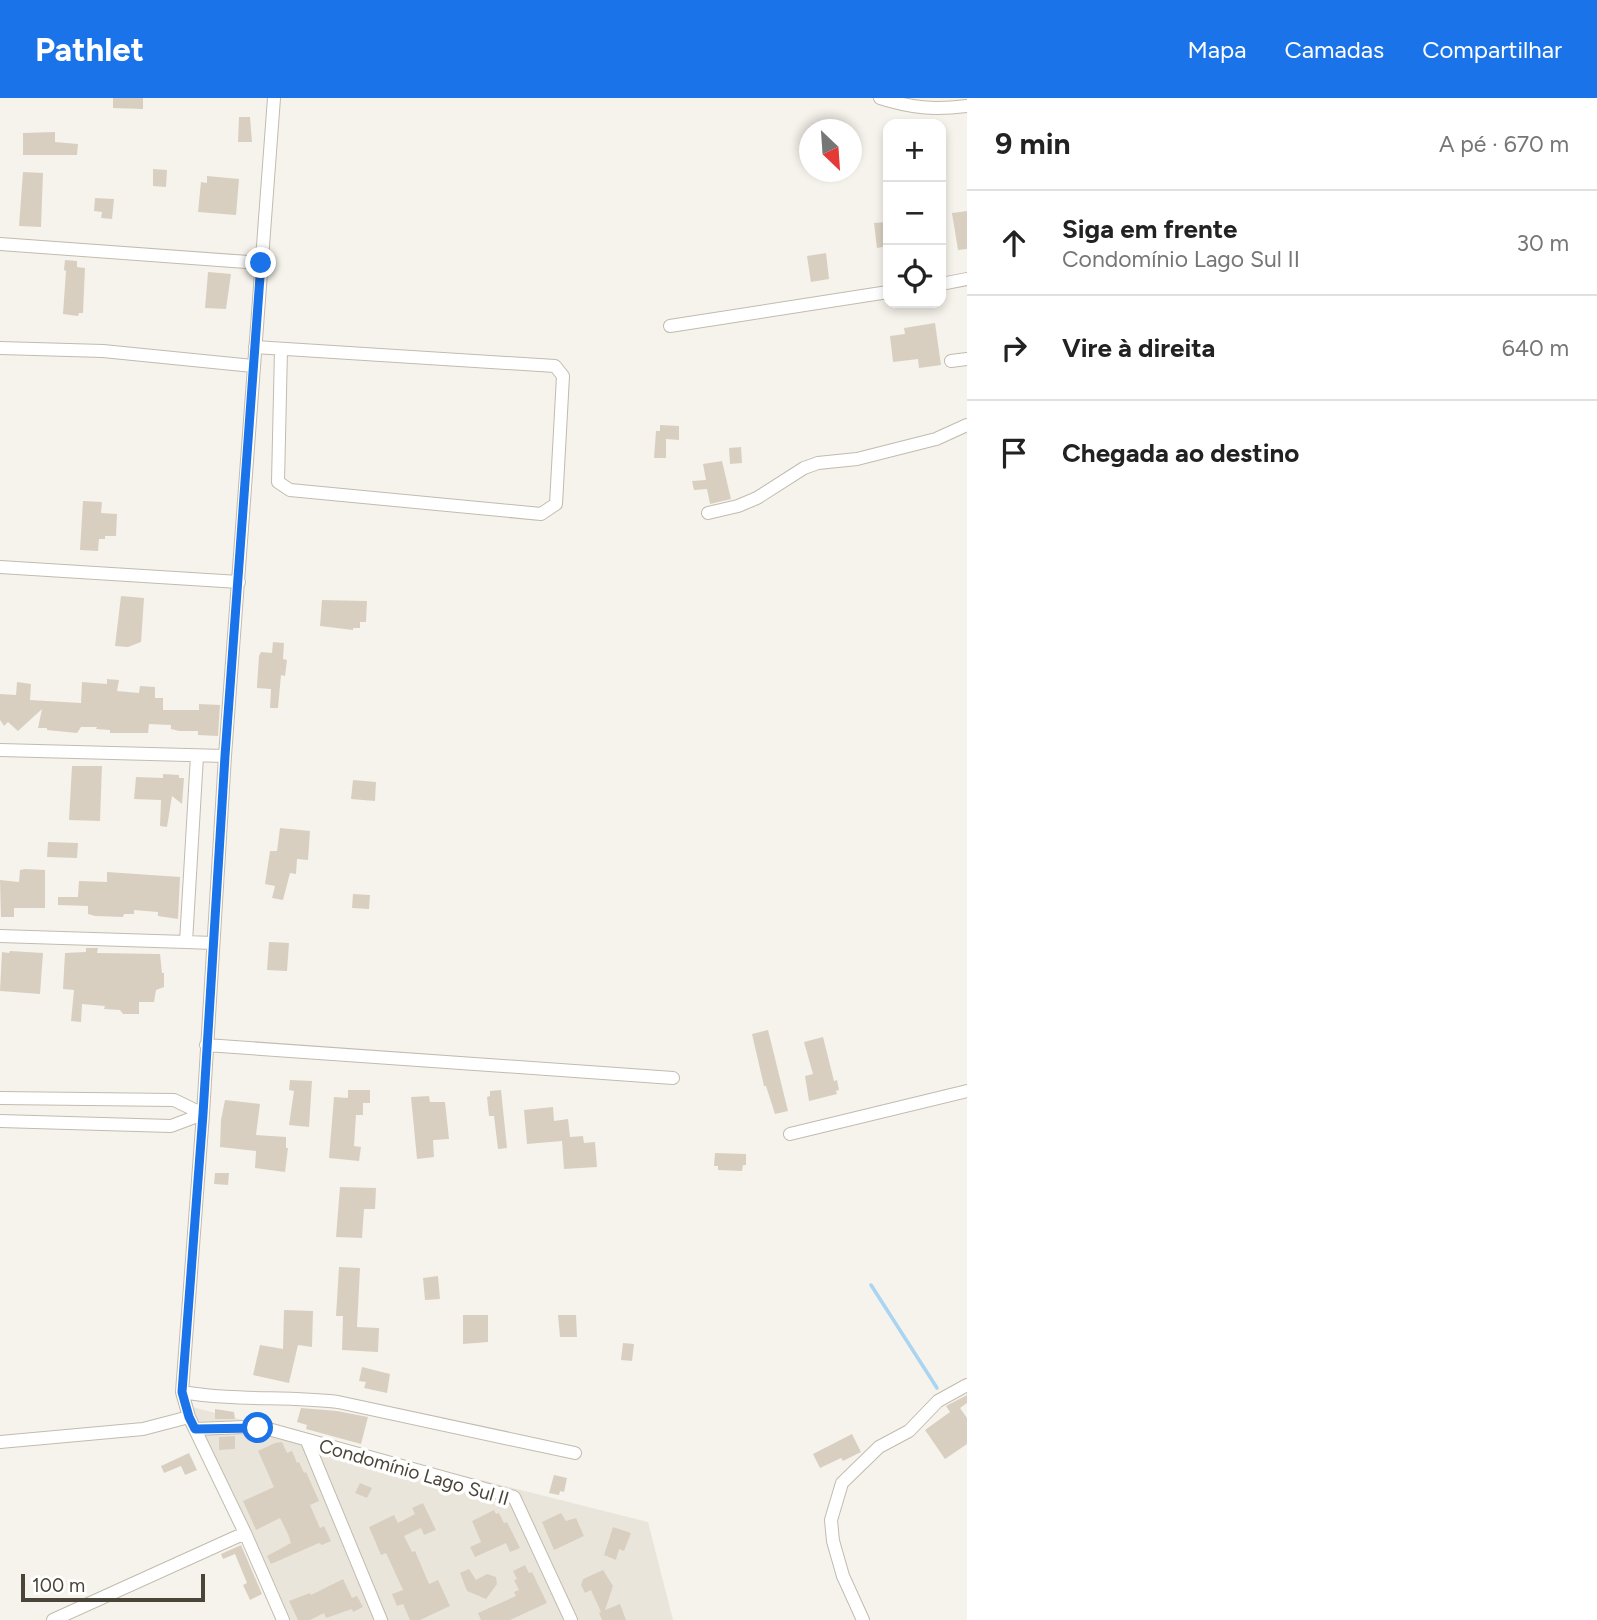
<!DOCTYPE html>
<html lang="pt">
<meta charset="utf-8">
<style>
body{margin:0;font-family:Figtree,sans-serif;background:#f2f2f2;color:#222}
.controls{position:absolute;right:21px;top:21px;display:grid;overflow:hidden;border-radius:14px;box-shadow:0 4px 10px #0003}
.controls button{width:63px;height:63px;display:grid;place-items:center;padding:0;border:0;border-bottom:2px solid #e0e0e0;background:#fff;color:#222;font:35px sans-serif}
.compass{position:absolute;left:799px;top:21px;width:63px;height:63px;border-radius:50%;background:#fff;box-shadow:0 4px 10px #0003;rotate:155deg}
.scale{position:absolute;left:21px;bottom:18px;width:184px;box-sizing:border-box;padding-left:7px;border:4px solid #4b4439;border-top:0;font-size:19px;line-height:24px;white-space:nowrap;color:#4b4439;-webkit-text-stroke:5px #fff;paint-order:stroke}
.stop{position:absolute;width:21px;height:21px;margin:-16px;border:5px solid #1a73e8;border-radius:50%;background:#fff}
.stop.end{background:#1a73e8;border-color:#fff;box-shadow:0 2px 7px #0008}
.list{margin:0;padding:0;list-style:none}
h2{display:flex;justify-content:space-between;align-items:center;height:91px;margin:0;padding:0 28px;font-size:30px}
h2 small{font-size:23px;font-weight:400;color:#767676}
.list li{display:grid;grid-template-columns:46px 1fr auto;gap:21px;align-items:center;box-sizing:border-box;height:105px;padding:0 28px;border-top:2px solid #e0e0e0}
.list b{display:block;font-size:26px;white-space:nowrap}
.list p{margin:0;font-size:23px;white-space:nowrap;color:#767676}
.list em{font-size:23px;font-style:normal;color:#767676}
.icon{flex:none;width:38px;height:38px;fill:none;stroke:currentColor;stroke-width:2;stroke-linecap:round;stroke-linejoin:round}
.map{position:relative;flex:none;width:967px;height:1522px;overflow:hidden}
header{display:flex;align-items:center;gap:42px;box-sizing:border-box;height:98px;padding:0 35px;background:#1a73e8;color:#fff}
header strong{font-size:33px}
nav{display:flex;gap:38px;margin-inline-start:auto;font-size:24px}
main{display:flex}
aside{flex:1;background:#fff}
.map>svg:first-child{display:block}
.residential{fill:#eae5da}
.lines{fill:none;stroke-linecap:round;stroke-linejoin:round}
.stream{stroke:#a9d4f2;stroke-width:3.5}
.building{fill:#d8cfc1}
.minor-casing{stroke:#c2bbae;stroke-width:14}
.minor{stroke:#fff;stroke-width:12}
.route{stroke:#1a73e8;stroke-width:9}
.labels{text-anchor:middle;dominant-baseline:central;stroke-width:7;stroke-linejoin:round;paint-order:stroke}
.street-label{font-size:19px;fill:#4b4439;stroke:#fff}
</style>
<header>
<strong>Pathlet</strong>
<nav><a>Mapa</a><a>Camadas</a><a>Compartilhar</a></nav>
</header>
<main>
<div class="map">
<svg width="967" height="1522" viewBox="0 0 967 1522">
<rect width="100%" height="100%" fill="#f6f3ec"/>
<path class="residential" d="M192,1309L648,1424L673,1522H288L210,1360Z"/>
<g class="lines">
<path class="stream" d="M871,1187L937,1290"/>
</g>
<path class="building" d="M113,0H143V11L113,10Z
M239,19H250L252,44H238Z
M55,34V44L78,46L77,57H23V35Z
M153,71L167,72L166,89L153,88Z
M23,74L43,75L41,129L19,128Z
M207,78L239,81L236,117L198,114L201,84L207,85Z
M95,100L114,101L112,121L101,120L102,114L94,113Z
M967,113V151L958,152L952,115Z
M886,124V128L888,127V148L877,150L874,125Z
M826,155L829,181L811,184L807,158Z
M65,162L77,163V169L85,170L83,215H79L78,218L63,216L66,173L64,172Z
M208,174L231,176L226,211L205,210Z
M935,225L941,267L919,270L918,261L893,264L890,238L905,236L904,230Z
M660,327L679,328V342L666,341V360H654L656,333H660Z
M741,349L742,365L730,366L729,350Z
M722,363L731,401L710,406L707,391L694,392L692,383L706,382L703,366Z
M83,403L102,404L101,415L117,416L116,438H105V441H99L98,453L80,452Z
M121,498L144,500L141,544L128,549L115,548Z
M322,502L367,503L366,524H360V530H353V532L320,528Z
M273,544L284,545L283,561L287,562L285,578L281,577L278,610H270L271,591L257,590V588L259,558L261,554L272,555Z
M107,581L119,582L117,593L139,595L140,588L155,589V600H163V612H199V606L220,607L218,638L198,637V633H179L171,631V627L149,626L148,635H110V632L96,631L97,629H81L77,635L47,632V630H38L42,611L18,633L8,624L4,628L0,622V596L16,597L17,584L31,586L30,602L81,605L82,584L107,586Z
M72,668H102L100,723L69,722Z
M163,676L179,677V680H184L182,706L172,698L167,729L160,728L161,702L134,701L136,679L163,680Z
M353,682L376,684L375,703L351,701Z
M280,730L310,733L308,762L297,761L296,776L290,775L283,802L272,800L275,788L265,786L270,753H277Z
M48,744L78,745L77,760L47,759Z
M25,771L45,772V810H14V819H1L0,782L19,784L20,772Z
M107,774L180,779L178,821L158,818V814L134,812V816H124L123,819L95,818L88,816V808L58,807V799H78L79,783L107,784Z
M353,796L370,797L369,811L352,810Z
M269,844L289,845L287,873L267,872Z
M86,850H98L97,855L160,856L162,875H164V889L156,892L154,904H139V916H123L120,912L104,911L105,908L82,906L81,924L71,923L74,892L63,891L65,855L86,854Z
M10,853L43,855L40,896L0,893L2,854L9,855Z
M768,932L788,1013L775,1016L766,988H764L752,936Z
M823,939L834,983L837,982L839,992L836,993L837,996L809,1003L805,978L813,976L804,944Z
M290,982L312,983L309,1029L289,1027L294,993L289,992Z
M348,992H370V1005H363V1017H356L354,1048L361,1049L359,1063L329,1060L334,999L348,1000Z
M501,992L507,1050L498,1051L494,1018H489L487,999L490,998V993Z
M429,998L430,1004H445L449,1041L433,1042L434,1059L417,1061L411,999Z
M225,1002L260,1006L256,1037L286,1039V1050H288L285,1074L255,1070L256,1053L220,1049L221,1022Z
M553,1009L554,1023L568,1021L570,1039L583,1038L584,1045L595,1044L597,1069L564,1071L562,1043L527,1046L524,1012Z
M715,1055L746,1056V1067H743L742,1073L718,1072V1068H714Z
M215,1075H229L228,1087L214,1086Z
M340,1089L376,1090L375,1111H364L362,1140L336,1139Z
M339,1169L360,1170L357,1229L379,1230L378,1254L342,1252L343,1218H336Z
M438,1178L440,1201L425,1202L423,1180Z
M284,1212L313,1213L312,1249L298,1247L289,1285L253,1277L260,1247L283,1251Z
M463,1217H488V1244L463,1246Z
M558,1217H576L577,1239H560Z
M623,1245L634,1246L632,1263L621,1262Z
M362,1269L390,1276L387,1295L364,1290L366,1284L359,1283Z
M967,1297V1305L960,1310L967,1320V1346L945,1361L925,1332L950,1314L946,1308Z
M301,1310L337,1313L368,1319L361,1346L306,1331L307,1327L297,1324Z
M215,1311L234,1314L235,1321H215Z
M852,1336L861,1354L843,1363L841,1360L820,1370L813,1356Z
M235,1338V1351L219,1352V1339Z
M282,1344L287,1355L292,1353L297,1365L299,1364L304,1375L306,1374L319,1403L310,1407L320,1430L324,1428L331,1443L322,1447L319,1445L271,1466L267,1458L291,1445L288,1436L280,1420L256,1432L243,1403L274,1389L258,1353L275,1345Z
M189,1355L197,1372L185,1377L181,1368L164,1375L161,1368Z
M554,1377L567,1380L564,1394L560,1393L559,1397L549,1395Z
M360,1385L372,1390L367,1400L355,1395Z
M423,1405L436,1432L424,1437L421,1430L404,1438L412,1454L415,1453L429,1486L438,1482L450,1508L420,1522H410L403,1506L397,1508L392,1496L403,1492L386,1455L381,1457L369,1429L394,1417L398,1425L415,1416L412,1410Z
M494,1412L496,1416L499,1415L504,1425L507,1424L520,1450L510,1454L506,1445L475,1459L470,1449L481,1444L472,1423Z
M561,1415L566,1423L576,1420L584,1438L554,1452L542,1424Z
M613,1429L631,1435L624,1453L619,1451L616,1462L604,1457Z
M241,1447L262,1496L250,1502L243,1487L247,1485L235,1456L223,1461L221,1456Z
M525,1467L529,1475L532,1474L547,1505L510,1522H481L478,1515L516,1498L514,1494L519,1492L514,1482L517,1481L513,1473Z
M469,1471L476,1482L487,1476L496,1479L497,1486L486,1501L467,1493L460,1475Z
M603,1472L613,1488L605,1512L620,1506L626,1522H602L599,1515L601,1514L591,1492L585,1495L581,1487L583,1481Z
M343,1481L352,1500L357,1498L363,1509L353,1514L352,1511L326,1520L324,1515L310,1522H298L289,1503L310,1495L311,1497Z"/>
<g class="lines">
<defs>
<path id="minor" d="M274,0L225,658L203,1016L182,1294L189,1319L245,1435L283,1522
M880,0C912,10 933,12 967,8
M0,146L261,165
M941,186L967,181
M670,228L888,194
M255,249L555,268L563,278L556,406L541,416L290,392L278,384L281,251
M0,250L103,253L253,268
M951,263L967,261
M708,415L738,408L757,400L804,370L818,365L857,361L936,341L967,327
M0,469L239,484
M0,652L225,658
M0,838L186,844L197,658
M186,844L213,845
M206,947L673,980
M0,1000L174,1002L203,1016
M0,1023L171,1028L203,1016
M790,1036L967,993
M182,1294C234,1303 286,1298 338,1304L575,1355
M195,1331L245,1329L272,1332L514,1399L571,1522
M307,1343L381,1522
M0,1344L143,1331L189,1319
M53,1522L245,1435
M863,1522L843,1478L833,1443L831,1422L842,1385L879,1349L909,1333L938,1303L967,1287"/>
</defs>
<use href="#minor" class="minor-casing"/>
<use href="#minor" class="minor"/>
</g>
<g class="lines">
<path class="route" d="M258,1330L195,1331L189,1319L182,1294L203,1016L225,658L261,165"/>
</g>
<g class="labels">
<g class="street-label">
<text transform="translate(414 1374) rotate(16)">Condomínio Lago Sul II</text>
</g>
</g>
</svg>
<div class="controls">
<button>+</button>
<button>−</button>
<button><svg class="icon" aria-label="locate" viewBox="0 0 24 24"><circle cx="12" cy="12" r="6"/><path d="M12 2v4M12 18v4M2 12h4M18 12h4"/></svg></button>
</div>
<svg class="compass" viewBox="-18 -18 36 36"><path d="M0-13l5 13h-10z" fill="#e53935"/><path d="M0 13l5-13h-10z" fill="#767676"/></svg>
<div class="scale">100 m</div>
<div class="stop" style="left:258px;top:1330px"></div>
<div class="stop end" style="left:261px;top:165px"></div>
</div>
<aside>
<h2>9 min<small>A pé · 670 m</small></h2>
<ul class="list">
<li><svg class="icon" aria-label="ahead" viewBox="0 0 24 24"><path d="M12 20V5M6 11l6-6 6 6"/></svg><div><b>Siga em frente</b><p>Condomínio Lago Sul II</p></div><em>30 m</em></li>
<li><svg class="icon" aria-label="right" viewBox="0 0 24 24"><path d="M7 20v-9h11M14 6l5 5-5 5"/></svg><div><b>Vire à direita</b></div><em>640 m</em></li>
<li><svg class="icon" aria-label="arrive" viewBox="0 0 24 24"><path d="M6 21V4h12l-3 4 3 4H6"/></svg><div><b>Chegada ao destino</b></div></li>
</ul>
</aside>
</main>
